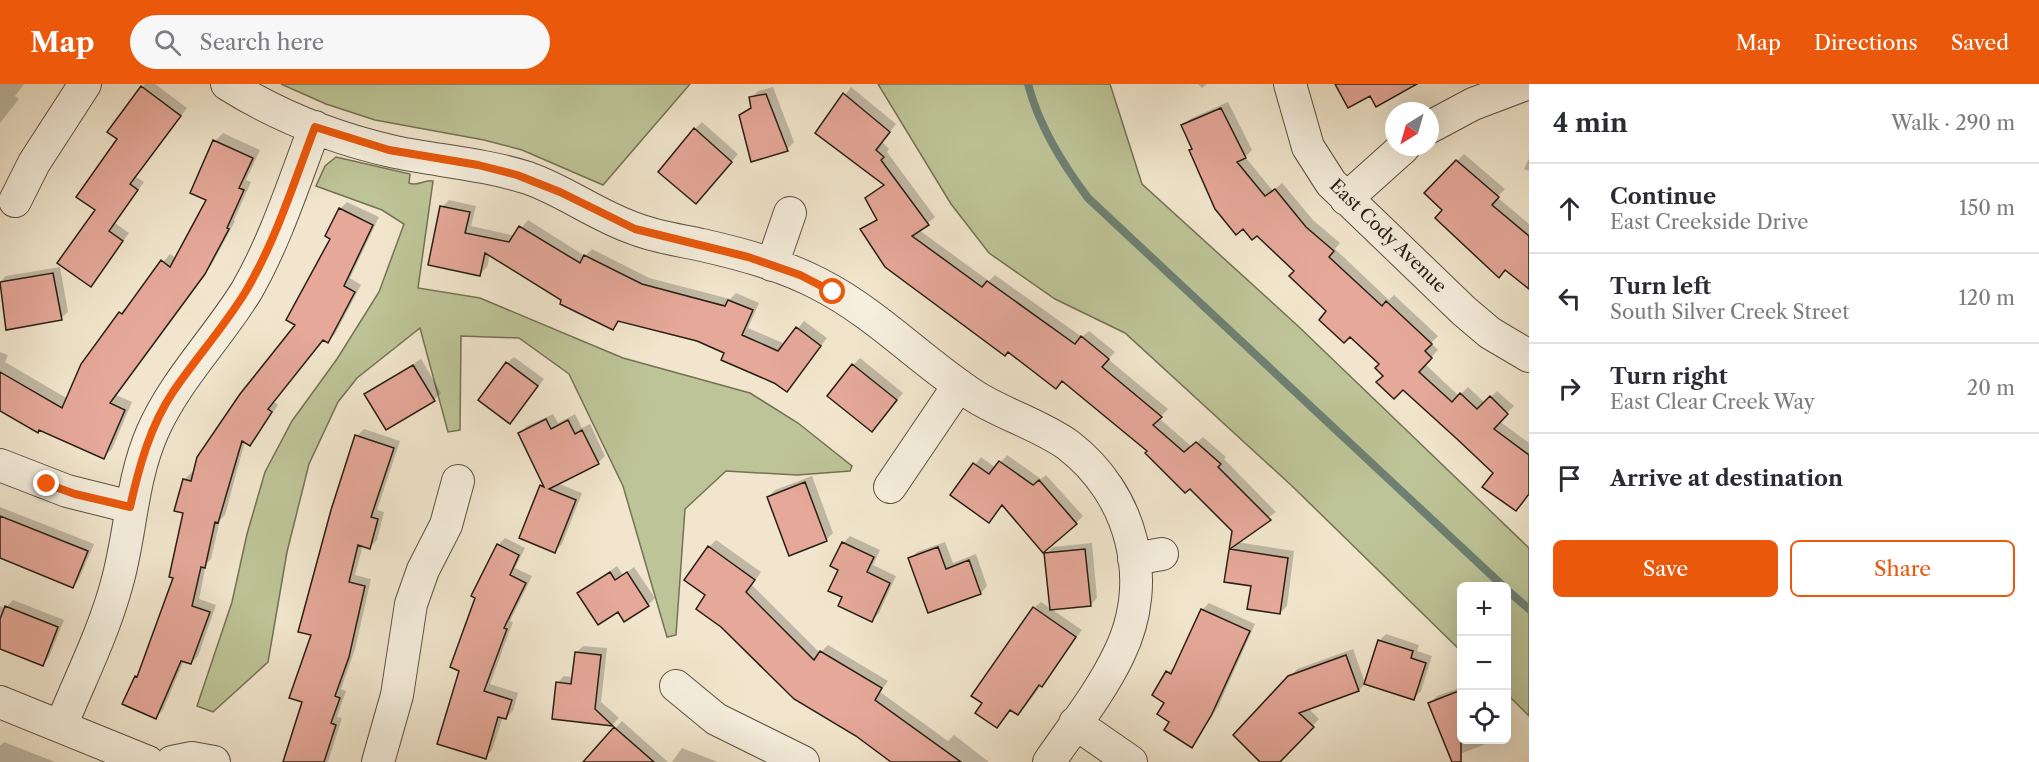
<!DOCTYPE html>
<meta charset="utf-8">
<style>
body{margin:0;font-family:"Libre Caslon Text",serif;background:#f7f7f7;color:#2b2b33}
.controls{position:absolute;right:18px;bottom:18px;display:grid;overflow:hidden;border-radius:9px;box-shadow:0 6px 24px #0002}
.controls button{width:54px;height:54px;display:grid;place-items:center;padding:0;border:0;border-bottom:2px solid #e1e1e2;background:#fff;color:#2b2b33;font:30px sans-serif}
.compass{position:absolute;left:1385px;top:18px;width:54px;height:54px;border-radius:50%;background:#fff;box-shadow:0 6px 24px #0002;rotate:217deg}
.stop{position:absolute;width:18px;height:18px;margin:-14px;border:4px solid #ea580c;border-radius:50%;background:#fff}
.stop.end{background:#ea580c;border-color:#fff;box-shadow:0 2px 6px #0008}
.list{margin:0;padding:0;list-style:none}
h2{display:flex;justify-content:space-between;align-items:center;height:78px;margin:0;padding:0 24px;font-size:26px}
h2 small{font-size:20px;font-weight:400;color:#7c7c81}
.list li{display:grid;grid-template-columns:39px 1fr auto;gap:18px;align-items:center;box-sizing:border-box;height:90px;padding:0 24px;border-top:2px solid #e1e1e2}
.list b{display:block;font-size:22px;white-space:nowrap}
.list p{margin:0;font-size:20px;white-space:nowrap;color:#7c7c81}
.list em{font-size:20px;font-style:normal;color:#7c7c81}
.actions{display:flex;gap:12px;padding:18px 24px}
.actions a{flex:1;padding:14px 0;border:2px solid #ea580c;border-radius:9px;text-align:center;font-size:21px;color:#ea580c}
.actions .main{background:#ea580c;color:#fff}
.icon{flex:none;width:33px;height:33px;fill:none;stroke:currentColor;stroke-width:2;stroke-linecap:round;stroke-linejoin:round}
.map{position:relative;flex:none;width:1529px;height:678px;overflow:hidden}
header{display:flex;align-items:center;gap:36px;box-sizing:border-box;height:84px;padding:0 30px;background:#ea580c;color:#fff}
header strong{font-size:28px}
nav{display:flex;gap:33px;margin-inline-start:auto;font-size:21px}
.search{width:420px;height:54px;background:#f7f7f7;display:flex;align-items:center;gap:15px;box-sizing:border-box;padding:0 21px;border-radius:33px;color:#7c7c81;font-size:22px}
main{display:flex}
aside{flex:1;background:#fff}
.map>svg:first-child{display:block}
.green{fill:#bdc497;stroke:#747255;stroke-width:1.5}
.shadow{fill:#0003}
.lines{fill:none;stroke-linecap:round;stroke-linejoin:round}
.stream{stroke:#6e8073;stroke-width:8}
.building{fill:#e5a899;stroke:#2a1f13;stroke-width:1.5}
.minor-casing{stroke:#5c5142;stroke-width:34}
.minor{stroke:#f6efde;stroke-width:32}
.route{stroke:#ea580c;stroke-width:8}
.labels{text-anchor:middle;dominant-baseline:central;stroke-width:5;stroke-linejoin:round;paint-order:stroke}
.street-label{font-size:18px;fill:#2a1f13;stroke:#f6efde}
</style>
<header>
<strong>Map</strong>
<div class="search"><svg class="icon" aria-label="search" viewBox="0 0 24 24"><circle cx="10" cy="10" r="6"/><path d="M15 15l6 6"/></svg>Search here</div>
<nav><a>Map</a><a>Directions</a><a>Saved</a></nav>
</header>
<main>
<div class="map">
<svg width="1529" height="678" viewBox="0 0 1529 678">
<rect width="100%" height="100%" fill="#f1e6cd"/>
<filter id="stains"><feTurbulence type="fractalNoise" baseFrequency=".00333" numOctaves="4"/><feColorMatrix values="0 0 0 0 .2 0 0 0 0 .09 0 0 0 0 .02 0 0 0 .5 -.17"/></filter>
<radialGradient id="worn" r=".72"><stop offset=".6" stop-color="#630" stop-opacity="0"/><stop offset="1" stop-color="#630" stop-opacity=".3"/></radialGradient>
<path class="green" d="M281,0H690L603,101L522,66L484,56L375,36L326,20Z
M878,0H1110L1142,100L1298,242L1529,464V632L1507,610L1506,502H1462L1461,567L1292,402L1125,249L1055,215L989,169L951,120Z
M336,73L410,90L409,99C418,103 424,95 433,97L418,204L480,214L623,274L750,309L798,339L852,382L850,387L797,391L726,387L685,425L676,551L667,553L623,402L569,290L519,254L461,252L460,346L448,348L420,244L357,294L338,318L309,380L287,468L268,578L213,628L197,622L232,518L247,450L265,388L292,337L337,275L379,208L404,140L382,126L316,102L325,82Z"/>
<path class="shadow" d="M0,0H24L15,12L19,15L0,39Z
M145,0H155L187,24L136,93L144,98L115,139L129,149L97,194V125L119,55L109,47Z
M1198,0H1207L1202,4Z
M773,3L794,58L787,65L740,31L752,22L751,14L758,7Z
M851,3L896,40L882,58L889,65L887,68L935,133L919,146L989,197L995,191L1082,253L1089,247L1115,268L1108,275L1168,325L1159,334L1192,363L1203,353L1226,373L1224,375L1276,428L1236,458L1294,467L1287,522L1280,529L1252,501L1226,497L1233,447L1190,403L1063,296L862,146L878,134L867,114L885,100L817,49Z
M1228,18L1252,66L1245,73L1273,107L1282,99L1313,136L1340,159L1335,165L1389,216L1394,211L1438,252L1431,259L1438,266L1425,280L1459,312L1468,303L1485,319L1497,307L1514,322L1499,337L1529,359V410L1516,425L1495,388L1403,304L1385,292L1381,280L1329,227L1193,65L1183,42L1190,35Z
M702,38L738,70L703,111L695,45Z
M223,49L260,66L246,96L251,98L234,136L235,137L212,180L116,311L132,318L112,365L104,373L0,325V268L8,271L5,278L68,315L83,281L121,229L170,170L176,174L208,116L215,57Z
M1464,70L1505,105L1497,113L1529,140V198L1427,109Z
M1529,74V87L1524,85Z
M449,116L476,122L471,142L515,152L528,136L585,172L592,165L649,194L730,215L736,209L759,219L748,244L785,260L804,237L827,254L787,306L726,268L697,256L621,236L613,245L490,170L487,183L480,190L442,123Z
M347,118L379,133L350,194L361,201L335,250L328,257L324,255L273,317L278,321L256,353L249,360L245,357L225,431L220,436L211,475L206,480L199,515L216,521L198,572L191,579L184,576L163,626L156,633L136,593L140,589L175,493L185,428L176,426L185,395L192,388L194,389L297,240L332,154L340,125Z
M60,183L68,228L61,234L7,244L0,198L6,192Z
M514,273L544,295L517,331L507,279Z
M860,274L903,309L872,346L853,281Z
M421,275L441,309L434,316L366,310Z
M553,330L558,339L575,330L582,344L590,340L605,372L598,379L557,399L582,409L562,460L555,467L541,402L544,399L520,349L527,342Z
M364,345L400,357L377,426L384,428L377,456L370,463L363,461L355,491L371,495L355,565L341,605L346,607L337,633L342,634L328,678H284L304,617L313,550L357,352Z
M1007,371L1041,395L1046,391L1083,432L1076,439L1003,420L989,437L953,410L981,373L996,384Z
M812,392L833,449L826,456L768,413L775,406Z
M0,423L94,460L79,495L73,502L0,475Z
M850,452L880,466L873,481L896,492L879,529L872,536L844,512L840,485L843,459Z
M505,454L525,464L515,484L532,492L510,537L513,538L490,600L518,609L513,627L506,634L503,633L492,666L486,673L439,659L498,461Z
M716,456L761,488L752,501L820,569L828,561L888,597L880,608L948,657L954,651L989,678H894L708,510L709,463Z
M945,458L953,479L976,470L987,502L981,509L910,475L917,468Z
M1092,459L1097,514L1090,521L1046,470L1053,463Z
M617,482L623,491L634,483L655,514L648,521L618,526L579,509Z
M13,516L64,536L49,573L43,580L0,564V522L5,525Z
M1041,518L1082,546L1025,623L1018,629L1011,625L997,642L1034,524Z
M1209,519L1255,540L1218,623L1192,662L1171,637L1166,618L1168,588L1176,582L1202,526Z
M1386,550L1419,561L1417,567L1432,572L1421,607L1414,614L1366,599L1359,606L1308,624L1319,635L1279,678H1263L1290,593L1297,585L1353,565L1365,599L1379,557Z
M583,562L607,564L601,618L619,634L613,640L553,633L557,599L564,592L573,593L576,569Z
M1462,603V656H1496L1452,673L1430,619L1437,612Z
M622,637L668,678H595L589,673Z
M4,658L55,678H0V662Z
M682,664L718,678H672Z"/>
<g class="lines">
<path class="stream" d="M1028,0C1039,42 1062,79 1088,114L1503,502
M1506,505L1529,525"/>
</g>
<path class="building" d="M1335,0H1417L1376,23L1370,12L1348,24Z
M141,2L181,32L130,100L138,106L109,147L123,157L91,203L57,179L95,126L76,113L117,55L107,48Z
M843,9L890,48L876,66L884,73L881,76L929,141L912,152L982,203L987,197L1075,260L1081,252L1109,275L1102,283L1162,333L1153,341L1184,368L1196,358L1221,380L1218,383L1271,436L1230,465L1288,474L1280,530L1247,525L1251,502L1224,498L1232,447L1190,405L1185,409L1145,369L1147,367L1062,297L1056,305L1008,268L1005,272L885,183L860,145L877,136L865,114L884,101L815,49Z
M766,10L788,67L751,78L739,31L751,24L749,13Z
M1221,24L1246,74L1237,78L1265,112L1275,105L1306,143L1334,167L1329,173L1382,222L1386,217L1432,260L1425,267L1432,274L1419,288L1452,318L1460,309L1477,325L1490,312L1508,330L1494,345L1529,371V410L1516,427L1482,403L1493,389L1457,355L1403,306L1394,315L1376,298L1383,292L1375,284L1379,280L1350,253L1344,259L1319,236L1326,227L1289,192L1294,187L1257,152L1252,156L1243,145L1236,151L1215,125L1189,66L1192,65L1181,41Z
M694,44L732,78L696,120L658,88Z
M213,56L253,74L239,104L244,106L227,144L229,145L205,190L110,319L125,326L104,375L39,346L38,349L0,327V288L62,324L81,280L119,228L122,230L161,176L170,183L206,116L190,109Z
M1456,76L1499,113L1492,121L1529,152V205L1505,186L1499,194L1435,134L1442,126L1424,109Z
M440,122L470,128L465,149L509,158L519,142L580,179L584,171L642,200L725,222L728,216L753,226L742,251L778,267L796,243L821,262L787,308L774,299L721,276L724,269L697,257L618,237L613,246L560,220L561,216L485,169L480,192L428,181Z
M339,124L373,141L344,202L355,208L328,259L323,256L268,325L272,328L250,362L242,357L218,439L215,438L205,484L201,483L192,522L210,528L191,580L181,577L156,635L122,620L135,592L137,593L173,494L169,493L183,429L174,427L183,395L191,397L197,373L240,310L295,241L286,236L330,155L325,152Z
M53,189L62,236L6,246L0,198Z
M506,278L538,302L510,340L478,316Z
M852,280L897,316L872,348L827,312Z
M413,281L435,317L386,346L364,310Z
M546,335L551,345L568,336L575,350L582,346L599,380L549,405L576,416L555,469L519,454L540,401L544,403L518,349Z
M355,351L394,364L371,433L378,435L370,465L358,461L349,498L365,502L349,573L335,612L340,614L331,639L336,641L324,678H283L302,618L289,614L311,551L298,548L331,426Z
M999,377L1033,401L1039,396L1077,440L1043,469L1002,421L989,439L950,411L973,379L989,390Z
M805,398L827,457L789,472L767,413Z
M0,432L88,467L73,504L0,474Z
M842,458L874,473L867,488L890,499L872,538L838,522L842,513L828,507L838,486L830,482Z
M497,460L519,471L510,491L526,499L504,544L507,545L484,607L512,616L506,635L498,633L486,675L437,660L459,587L450,583L475,514L471,512Z
M708,462L755,496L746,508L814,576L820,567L882,604L875,616L961,678H891L856,652L794,615L721,543L696,525L705,511L684,496Z
M938,463L946,485L969,476L981,510L928,529L908,474Z
M1085,465L1091,522L1050,526L1044,469Z
M610,488L615,496L627,488L649,522L624,538L618,528L598,541L577,509Z
M5,522L58,543L43,582L0,565V535Z
M1033,523L1076,553L1042,603L1039,601L1018,631L1010,626L997,644L975,629L982,619L971,612Z
M1201,525L1250,547L1211,632L1192,664L1164,646L1169,638L1157,630L1164,619L1152,611L1166,587L1171,590Z
M1378,556L1413,567L1411,574L1426,579L1414,616L1364,600Z
M575,568L601,571L595,625L613,642L552,635L556,598L571,600Z
M1346,571L1359,607L1299,629L1314,643L1280,678H1260L1233,651L1288,592Z
M1461,606V678H1452L1428,619Z
M614,643L654,678H583Z"/>
<g class="lines">
<defs>
<path id="minor" d="M227,0C278,32 337,55 395,68C439,77 484,80 528,94C565,107 596,131 633,144C655,153 679,156 702,161C741,170 783,181 819,200C876,229 922,278 976,313C1005,331 1040,341 1068,361C1132,410 1155,496 1119,570C1101,608 1073,643 1049,678
M1290,0L1308,63L1331,99L1464,227L1490,249L1529,272
M1430,43L1473,20L1526,0
M1346,115L1404,63
M15,117L34,79L85,0
M772,181L790,129
M0,381L67,407L131,423
M890,403L959,301
M1134,475L1162,470
M676,602L716,635L803,678
M0,618L148,678
M1075,639L1131,678
M61,642C80,595 104,548 117,499C131,449 131,398 152,349C175,296 217,255 247,206C276,155 294,98 315,43
M172,678L192,674L214,678
M378,678L397,611L411,520L423,486L446,441L458,397"/>
</defs>
<use href="#minor" class="minor-casing"/>
<use href="#minor" class="minor"/>
</g>
<g class="lines">
<path class="route" d="M47,400L75,410L130,423C139,383 150,342 173,308C196,274 224,243 246,207C276,156 294,98 315,43L389,66L478,81L517,91L560,108L635,145L748,173L800,191L833,208"/>
</g>
<g class="labels">
<g class="street-label">
<text transform="translate(1388 152) rotate(44)">East Cody Avenue</text>
</g>
</g>
<rect width="100%" height="100%" filter="url(#stains)"/>
<rect width="100%" height="100%" fill="url(#worn)"/>
</svg>
<div class="controls">
<button>+</button>
<button>−</button>
<button><svg class="icon" aria-label="locate" viewBox="0 0 24 24"><circle cx="12" cy="12" r="6"/><path d="M12 2v4M12 18v4M2 12h4M18 12h4"/></svg></button>
</div>
<svg class="compass" viewBox="-18 -18 36 36"><path d="M0-13l5 13h-10z" fill="#e53935"/><path d="M0 13l5-13h-10z" fill="#7c7c81"/></svg>
<div class="stop" style="left:833px;top:208px"></div>
<div class="stop end" style="left:47px;top:400px"></div>
</div>
<aside>
<h2>4 min<small>Walk · 290 m</small></h2>
<ul class="list">
<li><svg class="icon" aria-label="ahead" viewBox="0 0 24 24"><path d="M12 20V5M6 11l6-6 6 6"/></svg><div><b>Continue</b><p>East Creekside Drive</p></div><em>150 m</em></li>
<li><svg class="icon" aria-label="left" viewBox="0 0 24 24"><path d="M17 20v-9H6M10 6l-5 5 5 5"/></svg><div><b>Turn left</b><p>South Silver Creek Street</p></div><em>120 m</em></li>
<li><svg class="icon" aria-label="right" viewBox="0 0 24 24"><path d="M7 20v-9h11M14 6l5 5-5 5"/></svg><div><b>Turn right</b><p>East Clear Creek Way</p></div><em>20 m</em></li>
<li><svg class="icon" aria-label="arrive" viewBox="0 0 24 24"><path d="M6 21V4h12l-3 4 3 4H6"/></svg><div><b>Arrive at destination</b></div></li>
</ul>
<div class="actions"><a class="main">Save</a><a>Share</a></div>
</aside>
</main>
